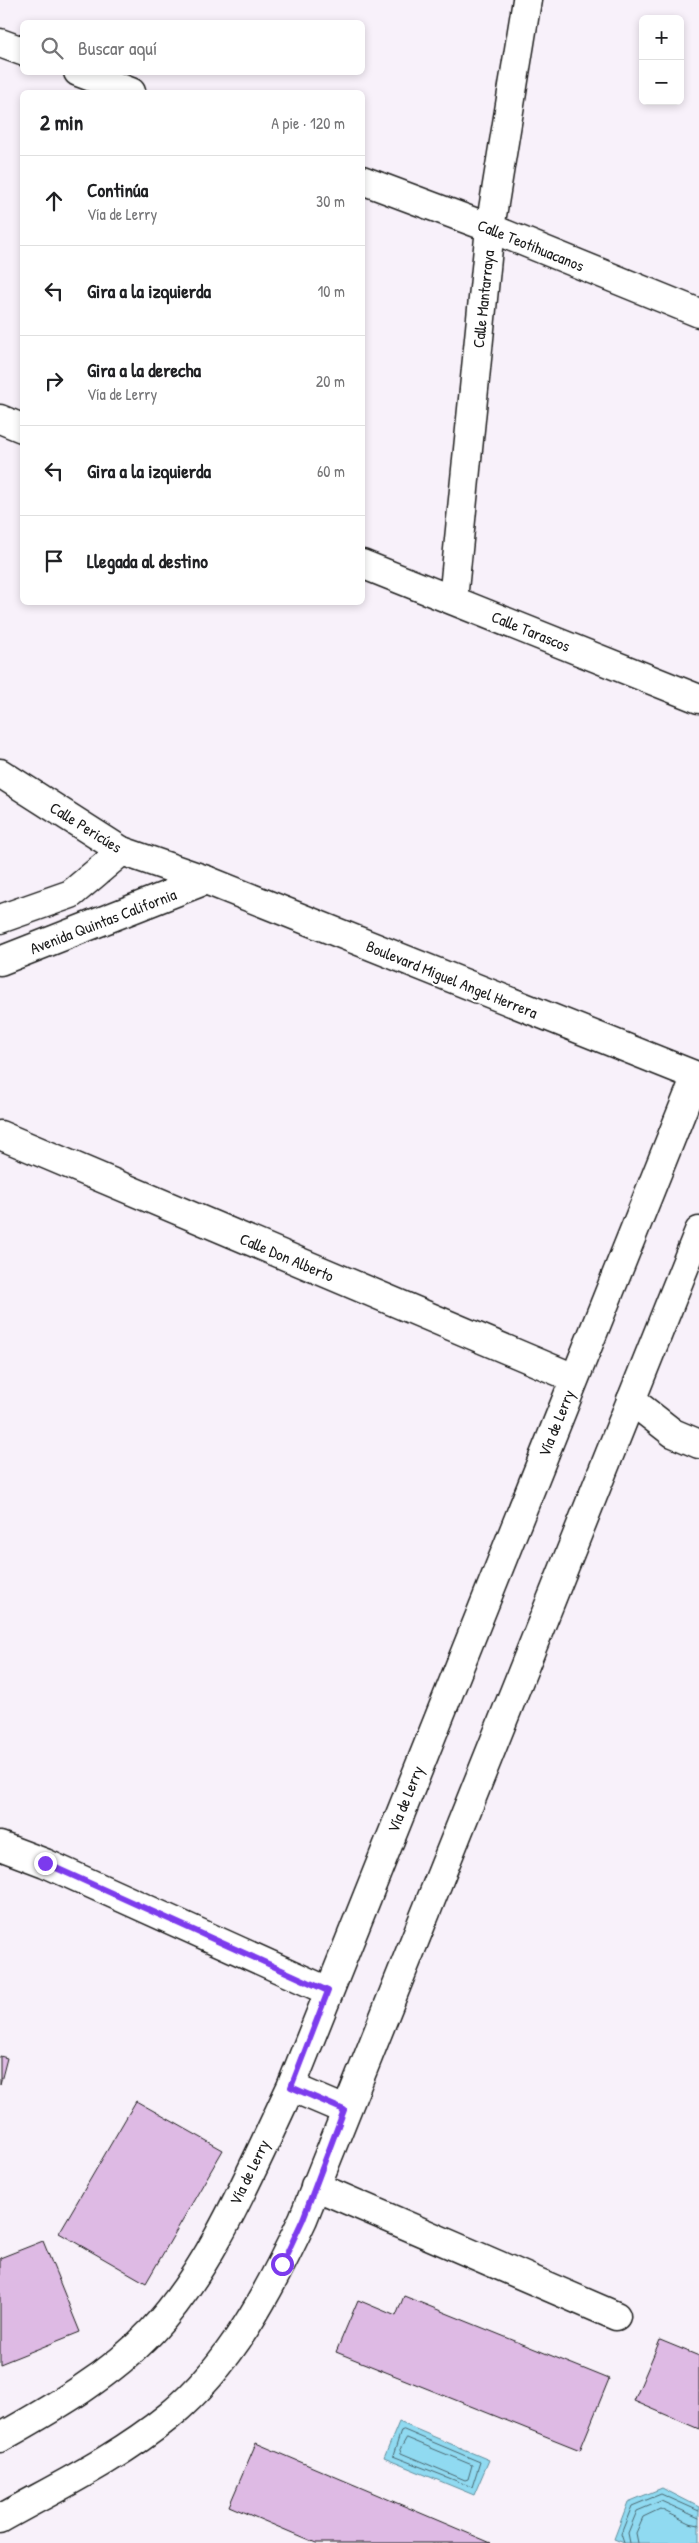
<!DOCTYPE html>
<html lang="es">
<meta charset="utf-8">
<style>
body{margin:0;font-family:"Patrick Hand",sans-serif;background:#f6f6f6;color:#202124}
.controls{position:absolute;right:15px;top:15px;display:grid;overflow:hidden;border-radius:8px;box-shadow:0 2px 8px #0003}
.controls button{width:45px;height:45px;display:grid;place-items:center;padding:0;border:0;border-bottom:1px solid #e0e0e0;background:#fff;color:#202124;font:25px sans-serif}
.stop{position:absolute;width:15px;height:15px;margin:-11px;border:4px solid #7c3aed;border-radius:50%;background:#fff}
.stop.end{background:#7c3aed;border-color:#fff;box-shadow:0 1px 5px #0008}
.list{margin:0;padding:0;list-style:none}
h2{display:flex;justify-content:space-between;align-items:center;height:65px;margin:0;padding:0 20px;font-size:21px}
h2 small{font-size:16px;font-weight:400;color:#757577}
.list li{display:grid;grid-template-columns:32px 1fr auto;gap:15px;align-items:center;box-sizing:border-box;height:90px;padding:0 20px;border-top:1px solid #e0e0e0}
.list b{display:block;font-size:19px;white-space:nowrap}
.list p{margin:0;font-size:16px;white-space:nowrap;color:#757577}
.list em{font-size:16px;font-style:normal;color:#757577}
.icon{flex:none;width:28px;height:28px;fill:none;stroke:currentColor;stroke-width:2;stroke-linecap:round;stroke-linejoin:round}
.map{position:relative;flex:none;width:699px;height:2543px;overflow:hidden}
.search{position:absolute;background:#fff;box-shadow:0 2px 8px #0003;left:20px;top:20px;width:345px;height:55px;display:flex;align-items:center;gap:12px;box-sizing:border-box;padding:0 18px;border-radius:8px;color:#757577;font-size:19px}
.panel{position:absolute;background:#fff;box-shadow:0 2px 8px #0003;left:20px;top:90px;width:345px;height:515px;border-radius:8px}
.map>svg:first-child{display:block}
.water{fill:#90daf1;stroke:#628e9c}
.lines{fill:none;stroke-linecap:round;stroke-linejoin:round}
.shore{stroke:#4a6871;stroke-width:1}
.building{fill:#debae4;stroke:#1c1c1c}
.minor-casing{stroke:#1c1c1c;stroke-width:31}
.tertiary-casing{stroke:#1c1c1c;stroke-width:31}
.minor{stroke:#fff;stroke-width:28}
.tertiary{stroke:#fff;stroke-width:28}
.route{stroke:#7c3aed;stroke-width:6}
.labels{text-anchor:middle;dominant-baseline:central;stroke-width:4;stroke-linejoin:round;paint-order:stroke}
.street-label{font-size:16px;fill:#1c1c1c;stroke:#fff}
</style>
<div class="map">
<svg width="699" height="2543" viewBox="0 0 699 2543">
<rect width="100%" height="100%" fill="#f8f1fa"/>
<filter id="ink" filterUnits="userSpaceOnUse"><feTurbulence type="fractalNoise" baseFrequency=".02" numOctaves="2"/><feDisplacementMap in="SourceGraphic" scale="10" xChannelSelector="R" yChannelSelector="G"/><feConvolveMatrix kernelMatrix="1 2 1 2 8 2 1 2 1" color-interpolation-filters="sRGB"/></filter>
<g filter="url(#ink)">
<path class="water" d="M399,2422L489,2460L474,2495L384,2458Z
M662,2488L699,2507V2543H624L614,2539L628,2502Z"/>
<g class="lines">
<path class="shore" d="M404,2430L480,2462L472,2487L393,2456L401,2431Z
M407,2438L472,2465L468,2479L465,2480L401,2453L400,2450Z
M624,2543L621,2534L632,2506L661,2494L699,2511
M630,2543L628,2533L637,2511L661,2501L699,2518
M638,2543L636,2533L643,2517L660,2509L689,2523L699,2525"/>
</g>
<path class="building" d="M0,2056L7,2058L0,2085Z
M136,2101L223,2150L146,2283L59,2233Z
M43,2241L80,2332L0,2364V2258Z
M404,2296L609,2379L580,2450L336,2352L358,2300L396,2316Z
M660,2340L699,2356V2429L634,2401Z
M256,2443L491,2543H316L229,2506Z"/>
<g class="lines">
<defs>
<path id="minor" d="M0,43L22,51
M78,72L131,92
M362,180L490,228L699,313
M0,419L22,428
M362,564L699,699
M453,600L490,228L527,0
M0,919L71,894L122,851
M0,961L206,880
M0,1135L574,1378
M631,1400L673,1433L699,1444
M0,1846L45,1863L328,1991
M315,2186L616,2316"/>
<path id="tertiary" d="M0,773L122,851L206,880L699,1077
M291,2087L345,2110
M0,2438C53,2408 110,2376 152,2331C213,2266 253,2166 291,2087L696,1076
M0,2519C57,2487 118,2458 169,2416C231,2365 270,2290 303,2219L699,1231"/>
</defs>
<use href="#minor" class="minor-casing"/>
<use href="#tertiary" class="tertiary-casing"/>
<use href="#minor" class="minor"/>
<use href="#tertiary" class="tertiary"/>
</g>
</g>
<g class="lines" filter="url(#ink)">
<path class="route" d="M45,1863L328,1991L291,2087L344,2110L303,2219L282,2264"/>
</g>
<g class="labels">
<g class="street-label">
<text transform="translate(531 245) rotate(22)">Calle Teotihuacanos</text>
<text transform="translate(483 299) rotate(-84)">Calle Mantarraya</text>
<text transform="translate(531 631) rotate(22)">Calle Tarascos</text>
<text transform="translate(86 827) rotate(32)">Calle Pericúes</text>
<text transform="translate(103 921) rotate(-21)">Avenida Quintas California</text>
<text transform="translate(452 979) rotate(22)">Boulevard Miguel Angel Herrera</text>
<text transform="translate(287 1257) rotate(23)">Calle Don Alberto</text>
<text transform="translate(556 1423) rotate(-68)">Vía de Lerry</text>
<text transform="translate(405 1799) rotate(-68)">Vía de Lerry</text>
<text transform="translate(249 2172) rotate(-64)">Vía de Lerry</text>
</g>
</g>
</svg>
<div class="controls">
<button>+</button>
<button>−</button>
</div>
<div class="stop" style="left:282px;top:2264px"></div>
<div class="stop end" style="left:45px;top:1863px"></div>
<div class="search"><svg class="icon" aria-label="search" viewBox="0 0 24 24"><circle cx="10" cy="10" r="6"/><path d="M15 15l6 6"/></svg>Buscar aquí</div>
<section class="panel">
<h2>2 min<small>A pie · 120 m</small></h2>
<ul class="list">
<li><svg class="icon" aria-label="ahead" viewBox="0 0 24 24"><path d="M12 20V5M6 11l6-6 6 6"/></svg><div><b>Continúa</b><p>Vía de Lerry</p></div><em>30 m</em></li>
<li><svg class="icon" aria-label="left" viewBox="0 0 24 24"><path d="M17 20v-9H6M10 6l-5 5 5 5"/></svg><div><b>Gira a la izquierda</b></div><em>10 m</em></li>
<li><svg class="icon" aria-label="right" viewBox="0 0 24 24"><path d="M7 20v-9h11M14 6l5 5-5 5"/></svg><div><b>Gira a la derecha</b><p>Vía de Lerry</p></div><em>20 m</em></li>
<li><svg class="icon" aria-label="left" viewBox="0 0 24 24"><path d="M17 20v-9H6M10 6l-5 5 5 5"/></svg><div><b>Gira a la izquierda</b></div><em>60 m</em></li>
<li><svg class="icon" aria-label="arrive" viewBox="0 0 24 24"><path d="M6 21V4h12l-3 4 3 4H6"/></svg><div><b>Llegada al destino</b></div></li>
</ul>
</section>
</div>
